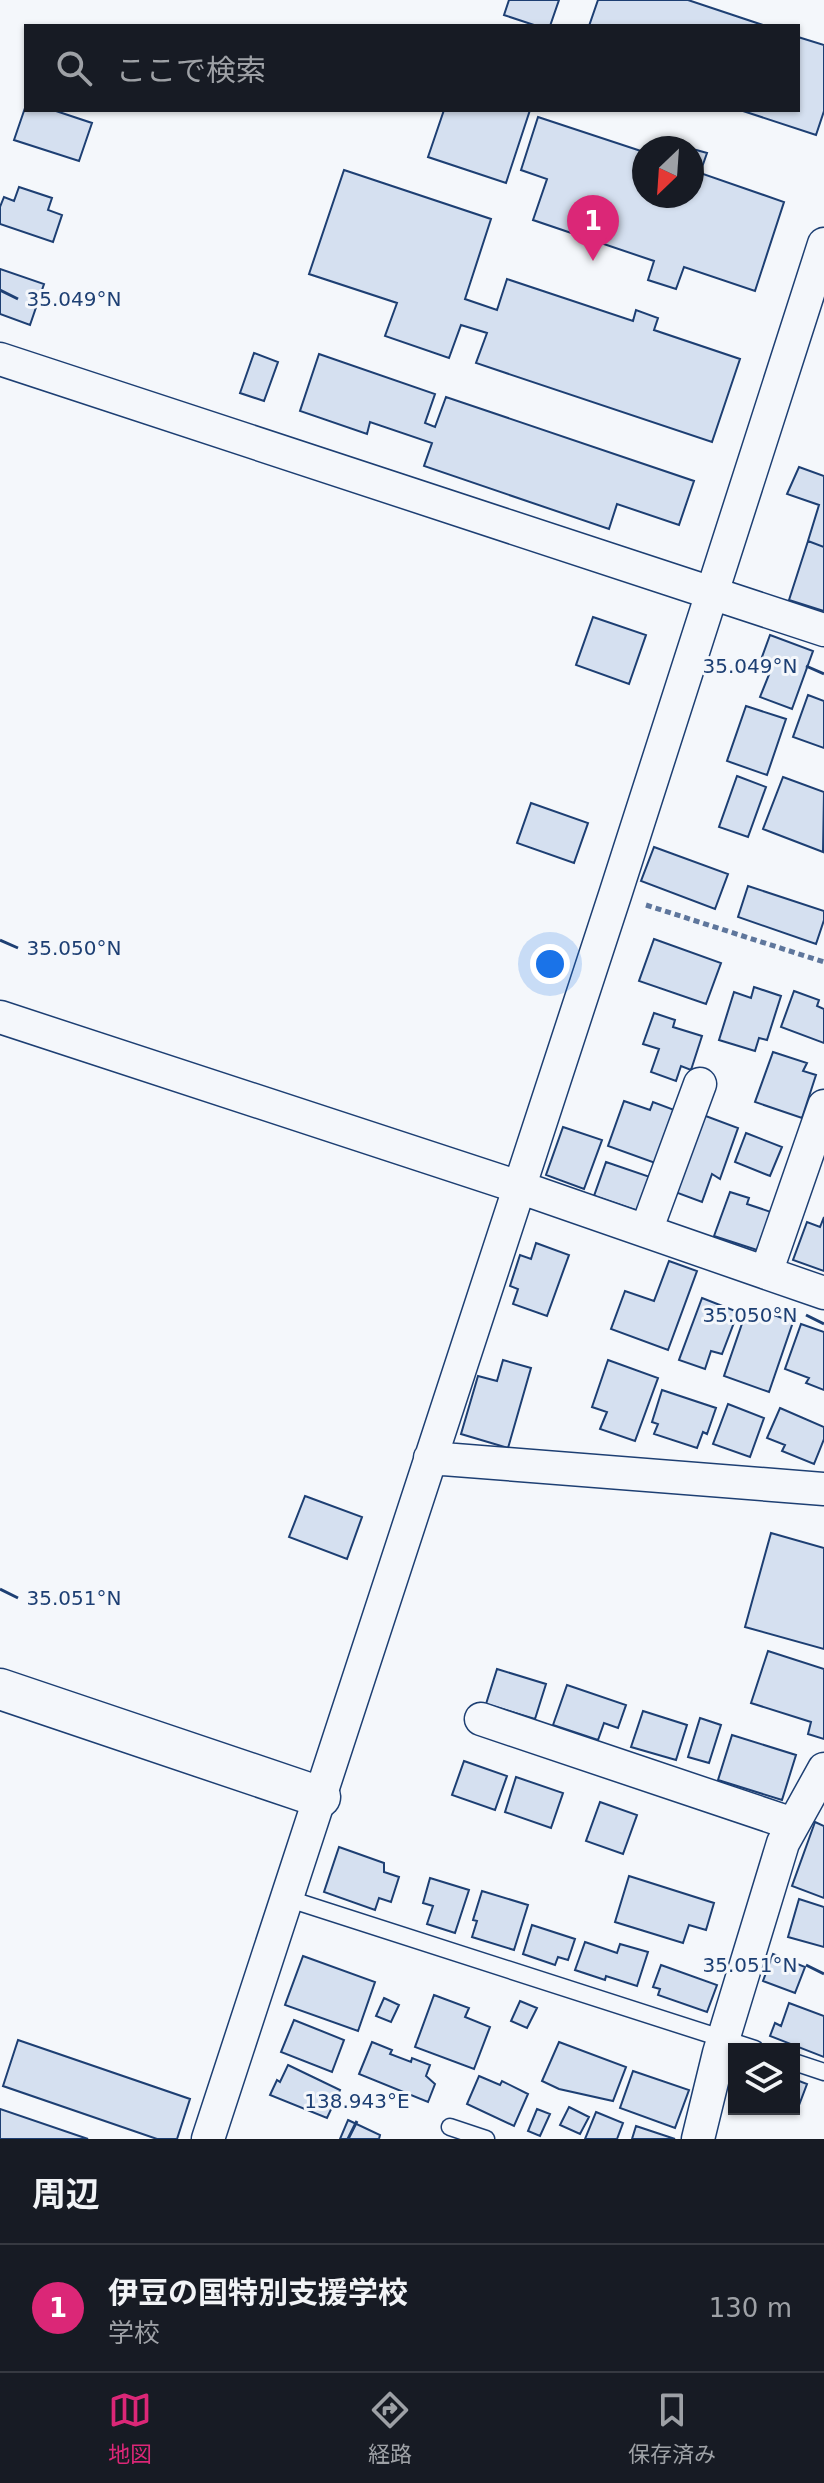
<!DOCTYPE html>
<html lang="ja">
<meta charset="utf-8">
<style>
body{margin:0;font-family:"DejaVu Sans","Noto Sans JP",sans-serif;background:#242831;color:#f1f3f6}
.controls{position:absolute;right:24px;bottom:24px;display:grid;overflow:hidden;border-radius:0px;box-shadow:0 2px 6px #0004}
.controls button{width:72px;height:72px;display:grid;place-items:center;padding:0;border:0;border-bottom:2px solid #363941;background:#171b24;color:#f1f3f6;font:40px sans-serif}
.compass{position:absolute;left:632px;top:136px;width:72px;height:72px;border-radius:50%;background:#171b24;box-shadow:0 2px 6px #0004;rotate:205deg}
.you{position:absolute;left:550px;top:964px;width:28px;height:28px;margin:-20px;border:6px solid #fff;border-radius:50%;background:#1a73e8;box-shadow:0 0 0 12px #1a73e833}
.badge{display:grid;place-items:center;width:52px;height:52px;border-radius:50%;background:#db2777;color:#fff;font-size:26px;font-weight:700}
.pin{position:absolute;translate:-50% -66px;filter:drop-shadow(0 2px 4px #0008)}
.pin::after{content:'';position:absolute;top:42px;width:28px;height:24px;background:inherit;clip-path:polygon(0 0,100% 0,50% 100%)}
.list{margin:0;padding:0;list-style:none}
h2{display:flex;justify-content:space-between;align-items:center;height:104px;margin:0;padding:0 32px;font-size:34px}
h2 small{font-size:26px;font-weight:400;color:#9ea1a6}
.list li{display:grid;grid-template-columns:52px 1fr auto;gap:24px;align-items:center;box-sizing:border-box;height:128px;padding:0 32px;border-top:2px solid #363941}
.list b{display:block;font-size:30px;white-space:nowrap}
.list p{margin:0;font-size:26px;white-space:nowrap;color:#9ea1a6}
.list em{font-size:26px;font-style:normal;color:#9ea1a6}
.icon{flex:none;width:44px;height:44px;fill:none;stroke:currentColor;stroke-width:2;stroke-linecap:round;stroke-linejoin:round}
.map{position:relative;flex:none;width:824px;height:2139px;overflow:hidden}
.search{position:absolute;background:#171b24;box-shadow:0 2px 6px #0004;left:24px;right:24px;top:24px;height:88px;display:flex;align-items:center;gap:20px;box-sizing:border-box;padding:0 28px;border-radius:0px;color:#9ea1a6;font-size:30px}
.sheet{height:232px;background:#171b24}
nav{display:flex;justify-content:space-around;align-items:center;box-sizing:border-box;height:112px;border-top:2px solid #363941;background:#171b24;font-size:22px;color:#9ea1a6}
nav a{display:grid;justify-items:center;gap:4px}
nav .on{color:#db2777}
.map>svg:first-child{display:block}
.building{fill:#d5e0f0;stroke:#1d3f73;stroke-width:2}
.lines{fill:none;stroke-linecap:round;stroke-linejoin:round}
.service-casing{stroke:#1d3f73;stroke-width:19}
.minor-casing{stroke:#1d3f73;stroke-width:35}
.tertiary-casing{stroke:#1d3f73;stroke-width:43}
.path{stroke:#5e769c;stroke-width:5;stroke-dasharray:6 4;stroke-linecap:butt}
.service{stroke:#f4f7fb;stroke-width:16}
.minor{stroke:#f4f7fb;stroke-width:32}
.tertiary{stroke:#f4f7fb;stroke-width:40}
.ticks{fill:none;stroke:#1d3f73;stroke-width:3}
.ticks-label{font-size:20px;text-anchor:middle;fill:#1d3f73;stroke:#f4f7fb;stroke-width:6;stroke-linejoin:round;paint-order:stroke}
</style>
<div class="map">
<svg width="824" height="2139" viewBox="0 0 824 2139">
<rect width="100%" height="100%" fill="#f4f7fb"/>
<path class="building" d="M509,0H559L550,26H537L504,15Z
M598,0H688L766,26H589Z
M798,37L824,45V111L816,135L740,110H798Z
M26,105V110H53L92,123L79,161L14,140Z
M444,110H530L506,183L428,157Z
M538,117L644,152V196H692L693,149L707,153L700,173L784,202L755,291L684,267L676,289L648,280L654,261L533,220L547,179L521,170Z
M344,170L491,219L465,299L497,310L507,279L633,321L636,310L658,318L654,330L740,359L712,442L476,363L487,333L461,325L449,358L385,336L397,303L309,274Z
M19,187L52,198L48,210L62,215L53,242L0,224V207L4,197L14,201Z
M0,269L44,284L30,325L0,314Z
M254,353L278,362L264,401L240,393Z
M319,354L435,394L425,423L435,427L446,397L694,481L679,525L617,504L609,529L424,466L432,443L370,422L367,434L300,411Z
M799,467L824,476V547L808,541L819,505L787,494Z
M808,541L824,547V611L789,600Z
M593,617L646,635L629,684L576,665Z
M770,635L813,651L792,709L760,697L774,662L762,657Z
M808,695L824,701V748L793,737Z
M746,706L786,719L767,775L727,761Z
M737,776L766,787L748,837L719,827Z
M783,777L824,792L823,852L763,829Z
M531,803L588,823L574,863L517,843Z
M654,847L728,874L715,909L641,881Z
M748,886L824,911V920L816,944L738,917Z
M654,939L721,963L706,1004L639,981Z
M754,987L781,996L767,1040L759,1038L755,1051L719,1040L734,992L751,998Z
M794,991L819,1000L817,1006L824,1009V1043L781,1027Z
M654,1013L675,1020L673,1027L702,1036L691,1070L681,1066L676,1081L651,1072L659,1049L643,1044Z
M773,1052L807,1063L803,1071L816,1075L802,1118L755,1102Z
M624,1101L650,1110L653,1102L677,1111L658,1164L608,1146Z
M703,1115L738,1128L720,1179L712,1174L702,1202L675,1192Z
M563,1127L602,1140L584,1189L546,1175Z
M746,1133L782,1147L770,1176L735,1162Z
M606,1162L653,1178L641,1212L594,1196Z
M730,1192L749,1198L747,1204L771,1212L757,1250L714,1236Z
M824,1217V1271L793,1260L807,1222L820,1227Z
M536,1243L569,1255L547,1316L513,1304L518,1289L510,1286L520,1255L531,1259Z
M669,1261L697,1271L668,1350L611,1329L625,1291L654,1301Z
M702,1298L738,1312L722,1354L711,1351L705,1369L679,1360Z
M763,1311L793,1322L769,1392L724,1376L745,1315L760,1319Z
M801,1324L824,1332V1390L806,1383L809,1378L785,1369Z
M503,1360L531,1368L508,1448L461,1434L478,1376L497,1381Z
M608,1360L658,1378L635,1441L600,1429L607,1412L592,1407Z
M662,1390L716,1408L707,1434L703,1432L697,1448L654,1434L658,1424L652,1422Z
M728,1404L764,1418L750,1457L713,1444Z
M780,1408L824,1427V1439L814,1464L782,1451L785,1445L767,1438Z
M305,1496L362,1517L347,1559L289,1537Z
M771,1533L824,1548V1649L745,1627Z
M768,1651L824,1669V1739L808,1734L811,1722L751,1703Z
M497,1669L546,1684L535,1719L486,1704Z
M567,1685L626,1705L618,1728L604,1723L598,1740L553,1725Z
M643,1711L687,1725L676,1760L631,1747Z
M700,1718L721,1725L709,1763L688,1757Z
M732,1735L796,1755L782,1800L718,1780Z
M464,1761L507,1776L495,1810L452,1795Z
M516,1777L563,1793L551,1828L505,1812Z
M600,1802L637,1815L623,1854L586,1841Z
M815,1822L824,1826V1898L792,1886Z
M339,1847L384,1863V1872L399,1877L391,1902L379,1898L375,1910L324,1892Z
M629,1876L714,1903L706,1930L689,1925L683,1943L615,1922Z
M430,1878L469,1890L455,1933L427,1924L433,1906L423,1903Z
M482,1891L528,1905L514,1950L472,1937L477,1921L473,1920Z
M799,1899L824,1907V1947L788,1937Z
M532,1925L575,1939L568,1960L558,1957L555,1965L523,1954Z
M585,1942L617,1953L620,1944L648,1952L637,1986L606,1976L605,1980L575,1970Z
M773,1954L805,1967L795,1993L763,1981Z
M303,1956L375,1982L358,2031L285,2005Z
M661,1965L717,1985L707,2012L658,1995L660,1989L653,1987Z
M434,1995L469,2008L465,2017L490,2027L474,2069L415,2047Z
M384,1998L399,2005L391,2022L376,2016Z
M520,2001L537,2008L527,2028L511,2021Z
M789,2003L824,2016V2057L770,2036L775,2023L781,2026Z
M294,2020L344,2040L332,2072L281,2052Z
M18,2040L190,2099L177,2139H157L3,2086Z
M372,2042L392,2050L390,2054L411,2062L412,2058L430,2065L426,2076L435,2084L428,2102L359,2074Z
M559,2042L626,2067L613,2101L559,2089L542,2081Z
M288,2065L340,2090L327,2118L270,2095L277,2080L280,2082Z
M633,2071L689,2090L675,2128L620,2108Z
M479,2076L500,2085L502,2081L528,2094L514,2126L467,2104Z
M794,2079L807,2084L796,2113L785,2109H794Z
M569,2107L589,2117L580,2134L560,2125Z
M0,2109L88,2139H0Z
M537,2109L550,2114L540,2136L528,2131Z
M596,2112L623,2123L617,2139H585Z
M348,2120L380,2135L379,2139H340Z
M636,2126L675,2139H632Z"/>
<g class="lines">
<defs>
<path id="service" d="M286,1898L755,2049
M794,2062L824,2072
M450,2127L486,2139"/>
<path id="minor" d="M0,359L824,630
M0,1017L519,1187L824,1293
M646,1231L700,1084
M766,1273L824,1106
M430,1458L824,1489
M481,1719L793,1824
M208,2139L615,895L824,244
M698,2139L719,2053L783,1843L824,1769"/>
<path id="tertiary" d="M0,1689L320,1797"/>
</defs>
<use href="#service" class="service-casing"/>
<use href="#minor" class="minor-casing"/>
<use href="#tertiary" class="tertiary-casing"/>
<path class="path" d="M646,905L824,962"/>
<use href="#service" class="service"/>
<use href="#minor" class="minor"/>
<use href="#tertiary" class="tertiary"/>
</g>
<path class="ticks" d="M0,290L18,299M806,666L824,674M0,940L18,948M806,1315L824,1324M0,1589L18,1598M806,1965L824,1974M348,2139L357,2121"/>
<g class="ticks-label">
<text x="74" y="306">35.049°N</text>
<text x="750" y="673">35.049°N</text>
<text x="74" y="955">35.050°N</text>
<text x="750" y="1322">35.050°N</text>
<text x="74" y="1605">35.051°N</text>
<text x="750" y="1972">35.051°N</text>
<text x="357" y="2108">138.943°E</text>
</g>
</svg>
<div class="controls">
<button><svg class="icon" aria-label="layers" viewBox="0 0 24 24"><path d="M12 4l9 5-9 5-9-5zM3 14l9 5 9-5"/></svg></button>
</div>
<svg class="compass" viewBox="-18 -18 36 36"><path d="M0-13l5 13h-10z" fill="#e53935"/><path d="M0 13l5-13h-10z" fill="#9ea1a6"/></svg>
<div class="you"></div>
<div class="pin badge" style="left:593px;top:261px">1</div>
<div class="search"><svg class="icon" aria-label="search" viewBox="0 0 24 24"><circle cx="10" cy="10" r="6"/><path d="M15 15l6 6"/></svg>ここで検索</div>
</div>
<section class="sheet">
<h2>周辺<small></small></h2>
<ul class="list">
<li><span class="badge">1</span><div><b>伊豆の国特別支援学校</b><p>学校</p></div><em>130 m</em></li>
</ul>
</section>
<nav>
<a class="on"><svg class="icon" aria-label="map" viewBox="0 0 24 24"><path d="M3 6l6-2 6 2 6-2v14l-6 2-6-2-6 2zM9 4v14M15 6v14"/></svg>地図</a>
<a><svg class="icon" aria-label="directions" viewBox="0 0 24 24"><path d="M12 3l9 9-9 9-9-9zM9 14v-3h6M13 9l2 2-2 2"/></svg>経路</a>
<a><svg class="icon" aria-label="saved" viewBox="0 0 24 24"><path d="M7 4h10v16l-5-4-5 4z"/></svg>保存済み</a>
</nav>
